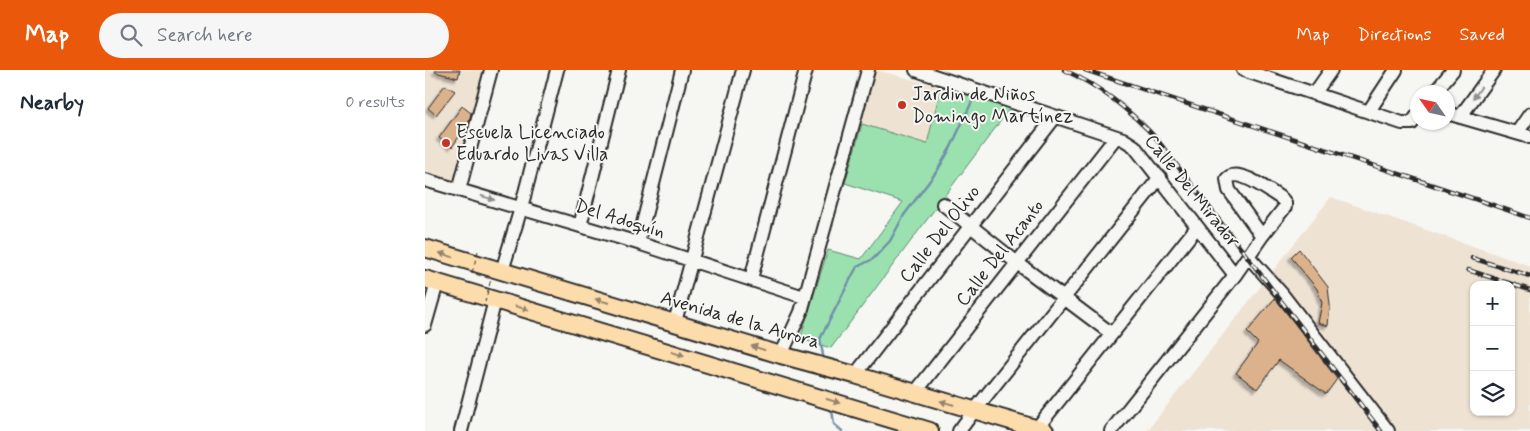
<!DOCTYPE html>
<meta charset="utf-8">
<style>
body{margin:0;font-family:Mynerve,sans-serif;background:#f6f6f7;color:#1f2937}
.controls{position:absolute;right:15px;bottom:15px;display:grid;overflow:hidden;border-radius:10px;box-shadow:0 1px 4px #0004}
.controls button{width:45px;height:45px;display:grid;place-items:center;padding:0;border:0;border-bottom:1px solid #e0e1e3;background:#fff;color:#1f2937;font:25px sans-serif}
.compass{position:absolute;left:985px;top:15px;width:45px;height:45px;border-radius:50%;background:#fff;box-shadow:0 1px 4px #0004;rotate:304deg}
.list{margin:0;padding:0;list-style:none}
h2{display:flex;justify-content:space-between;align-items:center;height:65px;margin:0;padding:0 20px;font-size:21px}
h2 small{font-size:16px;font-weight:400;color:#747a83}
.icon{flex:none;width:28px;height:28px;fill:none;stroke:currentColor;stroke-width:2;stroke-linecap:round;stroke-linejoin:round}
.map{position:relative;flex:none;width:1105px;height:361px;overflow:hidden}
header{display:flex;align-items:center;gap:30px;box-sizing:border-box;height:70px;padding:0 25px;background:#ea580c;color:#fff}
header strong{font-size:24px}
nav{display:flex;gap:28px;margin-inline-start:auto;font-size:18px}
.search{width:350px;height:45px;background:#f6f6f7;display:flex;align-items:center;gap:12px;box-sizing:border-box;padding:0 18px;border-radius:28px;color:#747a83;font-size:19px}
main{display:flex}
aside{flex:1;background:#fff}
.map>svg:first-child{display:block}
.built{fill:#eee2d3;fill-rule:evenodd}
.green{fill:#9ae1af;stroke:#62866d}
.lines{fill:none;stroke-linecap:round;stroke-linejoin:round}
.stream{stroke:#7190a9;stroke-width:2.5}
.building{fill:#dbb28c;stroke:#2b2b2b;filter:url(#shadow)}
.minor-casing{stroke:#2b2b2b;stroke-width:16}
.major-casing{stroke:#2b2b2b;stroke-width:20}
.minor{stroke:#f6f6f2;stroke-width:12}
.major{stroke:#fddcac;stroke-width:16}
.rail-casing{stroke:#2b2b2b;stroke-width:4.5}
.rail{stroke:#f6f6f2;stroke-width:2.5;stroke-dasharray:8;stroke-linecap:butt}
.path-bridge{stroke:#2b2b2b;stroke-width:1;stroke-dasharray:5 4;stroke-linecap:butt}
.oneway{fill:#90908e}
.oneway2{fill:#94846c}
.poi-dot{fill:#c8321e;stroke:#f6f6f2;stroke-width:2}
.labels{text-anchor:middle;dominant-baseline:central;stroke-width:4;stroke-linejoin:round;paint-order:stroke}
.poi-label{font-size:19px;fill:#2b2b2b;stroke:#f6f6f2;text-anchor:start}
.street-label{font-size:19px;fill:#2b2b2b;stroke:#f6f6f2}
</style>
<header>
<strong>Map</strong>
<div class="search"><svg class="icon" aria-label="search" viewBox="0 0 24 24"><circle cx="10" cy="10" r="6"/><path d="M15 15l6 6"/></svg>Search here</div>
<nav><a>Map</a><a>Directions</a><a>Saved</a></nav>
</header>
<main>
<aside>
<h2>Nearby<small>0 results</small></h2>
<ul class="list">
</ul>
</aside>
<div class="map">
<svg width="1105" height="361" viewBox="0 0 1105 361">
<defs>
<filter id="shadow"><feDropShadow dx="-3" dy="3" stdDeviation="1" flood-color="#0004"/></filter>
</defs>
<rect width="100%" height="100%" fill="#f6f6f2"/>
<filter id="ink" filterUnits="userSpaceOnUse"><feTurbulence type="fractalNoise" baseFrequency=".02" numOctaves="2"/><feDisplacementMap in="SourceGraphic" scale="10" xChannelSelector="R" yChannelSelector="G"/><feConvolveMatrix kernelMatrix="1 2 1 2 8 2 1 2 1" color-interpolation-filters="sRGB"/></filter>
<g filter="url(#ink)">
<path class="built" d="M0,0H61L31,112L0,101Z
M451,0L516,17L502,75L437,54Z
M906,127L1105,196V361H722ZM1049,215H1086V342H1049Z"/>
<path class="green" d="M516,17L586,37L406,278L375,269L403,180L436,189L478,132L420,113L437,54L502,74Z"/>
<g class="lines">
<path class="stream" d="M398,285L395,269L427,206L432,197L448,189L465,171L479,145L512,101L526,77L549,27
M407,340L409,354L417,361"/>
</g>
<path class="building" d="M11,0H35L33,8L10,2Z
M20,15L30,21L11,45L3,38Z
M37,36L46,43L44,52L27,77L14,68Z
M874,179L903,217L905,235L903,256L893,253L897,233L892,219L866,187Z
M850,228L912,309L901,324L854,290L832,319L811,303L833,273L822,262Z"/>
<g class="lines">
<defs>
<path id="minor" d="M491,0L698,69L709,76L810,205
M818,0L977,53H987L992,46
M1010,22L1028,0
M889,24L906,0
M944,41L971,0
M1022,43L1105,67
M1035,47L1069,0
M1092,63L1105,44
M0,110L213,173L379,227
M34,120L66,0
M518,134L591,192L687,264
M155,156L194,0
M213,173L257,0
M823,186L856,223L963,361
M77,201L96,138L132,0
M326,209L381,0
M250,252L318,0
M0,255L12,213
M356,285L376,242L443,0
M430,305L630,47
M489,324L691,67
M612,358L772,157
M36,361L70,230
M534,361L549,341L735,107
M686,361L810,205L837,166L860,137V133L857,129C846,122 812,96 802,109L804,120L837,166"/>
<path id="major" d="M0,178L356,285L430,305L620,361
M0,209L505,361"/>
</defs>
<use href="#minor" class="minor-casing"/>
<use href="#major" class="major-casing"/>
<use href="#minor" class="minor"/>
<use href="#major" class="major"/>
<defs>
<path id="rail" d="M639,0C675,16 703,39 731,68L956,361
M660,0L1065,134L1105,148
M1047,188L1105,206
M1043,200L1105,220"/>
</defs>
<use href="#rail" class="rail-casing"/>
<use href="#rail" class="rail"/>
<path class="path-bridge" d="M53,181L47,203L66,209L60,232"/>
</g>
<defs><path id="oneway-solid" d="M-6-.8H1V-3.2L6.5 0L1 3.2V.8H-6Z" transform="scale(1.25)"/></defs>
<g class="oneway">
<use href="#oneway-solid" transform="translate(1052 23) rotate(126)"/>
<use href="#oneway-solid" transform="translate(63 128) rotate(17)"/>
</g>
<g class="oneway2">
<use href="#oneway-solid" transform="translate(21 185) rotate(-163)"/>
<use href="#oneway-solid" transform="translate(177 231) rotate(-164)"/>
<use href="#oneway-solid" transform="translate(97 238) rotate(16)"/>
<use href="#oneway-solid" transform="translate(333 278) rotate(-163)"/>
<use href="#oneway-solid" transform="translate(253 284) rotate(17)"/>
<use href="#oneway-solid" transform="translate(408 331) rotate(18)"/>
<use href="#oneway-solid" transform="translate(522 333) rotate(-164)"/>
</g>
</g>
<g class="poi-dot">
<circle cx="477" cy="35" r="5"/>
<circle cx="21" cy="73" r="5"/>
</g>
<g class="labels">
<g class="poi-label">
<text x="487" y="24">Jardin de Niños<tspan x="487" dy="22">Domingo Martínez</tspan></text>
<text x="31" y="62">Escuela Licenciado<tspan x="31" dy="22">Eduardo Livas Villa</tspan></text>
</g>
<g class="street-label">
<text transform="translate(767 121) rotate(51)">Calle Del Mirador</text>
<text transform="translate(195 149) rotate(17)">Del Adoquín</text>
<text transform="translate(515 164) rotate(-52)">Calle Del Olivo</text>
<text transform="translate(575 183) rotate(-52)">Calle Del Acanto</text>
<text transform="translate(315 250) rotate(16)">Avenida de la Aurora</text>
</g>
</g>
</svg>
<div class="controls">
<button>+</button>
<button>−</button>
<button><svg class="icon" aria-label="layers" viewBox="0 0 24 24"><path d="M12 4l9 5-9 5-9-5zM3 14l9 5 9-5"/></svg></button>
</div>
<svg class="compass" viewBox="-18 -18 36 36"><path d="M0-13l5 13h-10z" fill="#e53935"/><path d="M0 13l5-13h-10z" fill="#747a83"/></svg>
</div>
</main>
